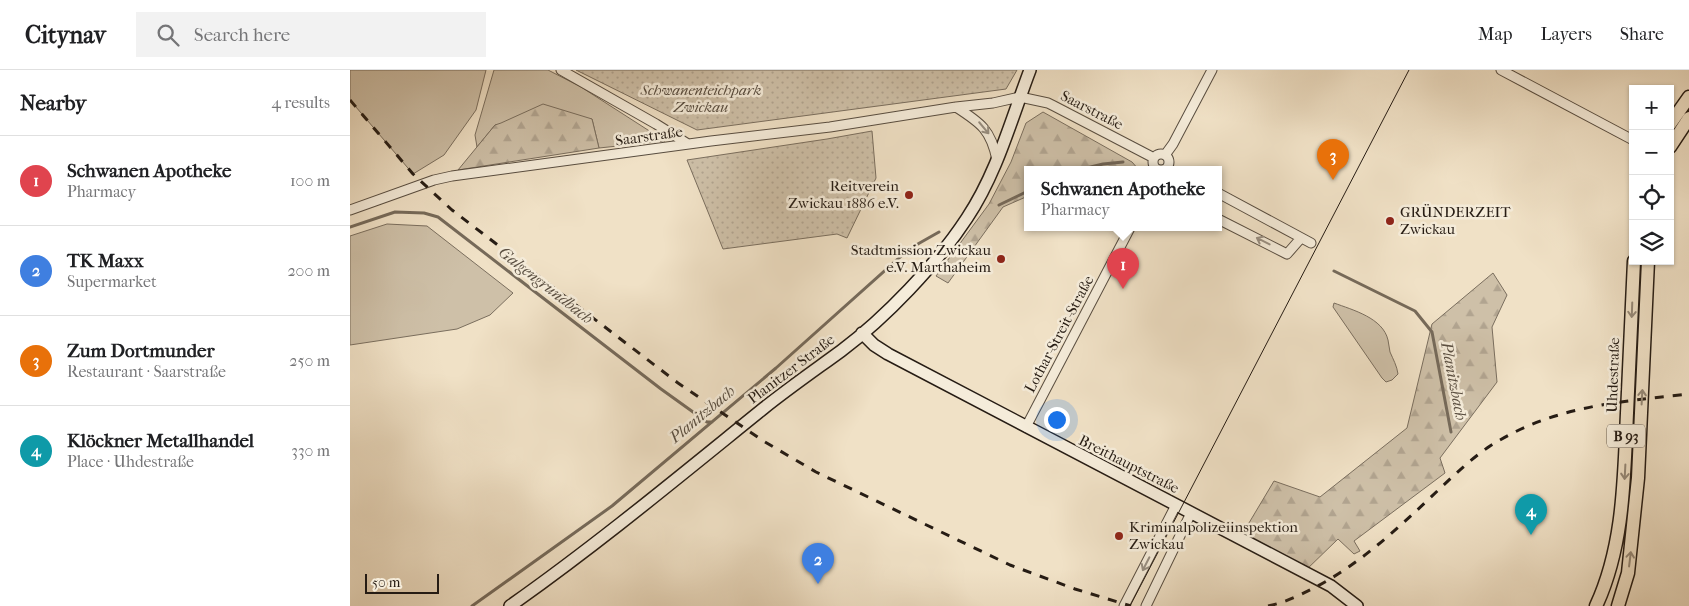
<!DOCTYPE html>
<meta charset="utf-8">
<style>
body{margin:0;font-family:"IM FELL French Canon",serif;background:#f2f2f2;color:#202124}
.controls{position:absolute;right:15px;top:15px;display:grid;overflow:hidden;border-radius:0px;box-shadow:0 1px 4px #0004}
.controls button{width:45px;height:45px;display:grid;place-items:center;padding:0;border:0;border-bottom:1px solid #e0e0e0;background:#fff;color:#202124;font:25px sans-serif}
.scale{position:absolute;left:15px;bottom:12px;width:74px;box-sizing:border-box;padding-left:5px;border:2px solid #261c14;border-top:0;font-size:14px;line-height:18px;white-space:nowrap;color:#261c14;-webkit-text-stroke:4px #f5ecda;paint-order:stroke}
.you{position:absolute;left:706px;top:349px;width:18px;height:18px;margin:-12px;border:4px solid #fff;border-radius:50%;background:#1a73e8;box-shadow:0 0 0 8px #1a73e833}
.badge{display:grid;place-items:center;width:32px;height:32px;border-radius:50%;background:#1a73e8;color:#fff;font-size:16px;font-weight:700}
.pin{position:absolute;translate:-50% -41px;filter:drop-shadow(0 1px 2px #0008)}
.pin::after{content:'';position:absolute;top:26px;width:18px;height:15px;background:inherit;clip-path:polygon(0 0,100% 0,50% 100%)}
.popup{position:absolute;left:674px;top:96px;width:198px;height:65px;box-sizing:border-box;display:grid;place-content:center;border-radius:0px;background:#fff;filter:drop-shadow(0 1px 4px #0005);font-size:16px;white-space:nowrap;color:#757577}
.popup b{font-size:19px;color:#202124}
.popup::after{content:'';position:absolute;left:50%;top:100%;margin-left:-10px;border:10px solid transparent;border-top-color:#fff}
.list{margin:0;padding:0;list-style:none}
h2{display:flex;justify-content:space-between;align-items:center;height:65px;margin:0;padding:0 20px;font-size:21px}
h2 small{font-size:16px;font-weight:400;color:#757577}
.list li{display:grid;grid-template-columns:32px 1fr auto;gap:15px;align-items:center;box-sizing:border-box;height:90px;padding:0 20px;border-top:1px solid #e0e0e0}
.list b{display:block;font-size:19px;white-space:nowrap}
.list p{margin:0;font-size:16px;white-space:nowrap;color:#757577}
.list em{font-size:16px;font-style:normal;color:#757577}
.icon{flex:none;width:28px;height:28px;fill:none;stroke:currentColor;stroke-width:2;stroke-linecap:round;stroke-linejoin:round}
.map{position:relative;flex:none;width:1339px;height:536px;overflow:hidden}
header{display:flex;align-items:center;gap:30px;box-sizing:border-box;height:70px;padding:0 25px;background:#fff;border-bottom:1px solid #e0e0e0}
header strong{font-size:24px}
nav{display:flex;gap:28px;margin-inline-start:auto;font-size:18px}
.search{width:350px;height:45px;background:#f2f2f2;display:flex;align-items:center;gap:12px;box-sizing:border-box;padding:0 18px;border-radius:0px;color:#757577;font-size:19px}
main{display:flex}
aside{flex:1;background:#fff}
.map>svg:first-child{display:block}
.grass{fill:#cec0a8;stroke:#7a6e5e}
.forest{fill:url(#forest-firs);stroke:#7a6e5e}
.park{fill:url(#park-dots);stroke:#7a6e5e}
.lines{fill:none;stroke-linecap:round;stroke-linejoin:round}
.stream{stroke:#766a5a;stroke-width:3}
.street-casing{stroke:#584d40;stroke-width:11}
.secondary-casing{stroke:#261c14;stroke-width:14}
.primary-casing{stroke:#261c14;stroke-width:15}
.street{stroke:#f5ecda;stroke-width:9}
.secondary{stroke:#f5ecda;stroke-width:11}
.primary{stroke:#f0e1c6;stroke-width:12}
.tram{stroke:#261c14;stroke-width:1}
.rail{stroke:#261c14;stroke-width:3;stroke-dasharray:9 9;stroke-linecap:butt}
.oneway{stroke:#988e81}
.oneway2{stroke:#958876}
.poi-dot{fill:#8f2418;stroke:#f5ecda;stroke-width:2}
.labels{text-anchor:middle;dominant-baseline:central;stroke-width:5;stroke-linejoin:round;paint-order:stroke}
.shield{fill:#f5ecda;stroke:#645a4f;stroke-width:1}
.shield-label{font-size:14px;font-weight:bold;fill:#261c14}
.park-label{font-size:15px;font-style:italic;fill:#584d40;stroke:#f5ecda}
.street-label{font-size:15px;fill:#261c14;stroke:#f5ecda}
.poi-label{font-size:15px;fill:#261c14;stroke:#f5ecda;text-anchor:end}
.water-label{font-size:16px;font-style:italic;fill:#5b5043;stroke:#f5ecda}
</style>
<header>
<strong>Citynav</strong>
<div class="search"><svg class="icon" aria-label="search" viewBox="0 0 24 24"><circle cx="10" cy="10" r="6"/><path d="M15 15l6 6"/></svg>Search here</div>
<nav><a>Map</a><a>Layers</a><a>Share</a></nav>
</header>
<main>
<aside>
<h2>Nearby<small>4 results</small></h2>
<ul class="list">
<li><span class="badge" style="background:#e0444e">1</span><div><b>Schwanen Apotheke</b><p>Pharmacy</p></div><em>100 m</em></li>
<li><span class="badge" style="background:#3f7fe0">2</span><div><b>TK Maxx</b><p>Supermarket</p></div><em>200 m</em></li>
<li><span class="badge" style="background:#e8710a">3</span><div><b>Zum Dortmunder</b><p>Restaurant · Saarstraße</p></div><em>250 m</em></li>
<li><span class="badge" style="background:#0f9aa8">4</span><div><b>Klöckner Metallhandel</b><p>Place · Uhdestraße</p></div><em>330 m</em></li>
</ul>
</aside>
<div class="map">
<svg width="1339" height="536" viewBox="0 0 1339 536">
<defs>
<pattern id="forest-firs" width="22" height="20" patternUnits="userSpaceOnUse" patternTransform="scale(1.25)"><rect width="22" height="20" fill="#cec0a8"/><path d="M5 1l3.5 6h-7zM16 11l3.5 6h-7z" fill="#b1a490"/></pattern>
<pattern id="park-dots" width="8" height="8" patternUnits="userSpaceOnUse" patternTransform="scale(1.25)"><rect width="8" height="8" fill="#cec0a8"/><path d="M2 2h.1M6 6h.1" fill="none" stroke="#b1a490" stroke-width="1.8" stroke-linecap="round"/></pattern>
</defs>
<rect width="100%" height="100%" fill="#f0e1c6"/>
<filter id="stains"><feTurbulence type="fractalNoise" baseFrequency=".004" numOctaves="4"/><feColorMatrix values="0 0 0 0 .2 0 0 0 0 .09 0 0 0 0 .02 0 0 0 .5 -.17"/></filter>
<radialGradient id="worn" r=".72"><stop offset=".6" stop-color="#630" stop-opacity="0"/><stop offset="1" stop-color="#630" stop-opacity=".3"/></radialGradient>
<path class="grass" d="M0,0H136L126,40L94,85L63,104L0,30Z
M144,0H198L231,17L315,71L249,78L242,49L145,55L127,77L125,65Z
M37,154L77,156L163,223L140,245L107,259L0,275V166Z
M984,233C1003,240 1033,248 1038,270C1039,274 1039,278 1040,282C1043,289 1047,296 1048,304L1042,310L1036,312L1032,308L983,237Z"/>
<path class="forest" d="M193,34L242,49L249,78L108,100L145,55L151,53Z
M693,42L782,92L789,100H678V126L653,137L598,213L586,206L639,134L661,92L676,53Z
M1143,203L1157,225L1142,257L1147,312L1090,388L1095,403L1004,471L1010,481L1004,484L988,469L954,502L890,468L924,411L970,427L1057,358L1082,254Z"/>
<path class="park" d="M226,0H667L656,19L347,60Z
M522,61L526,108L497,168L487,164L373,179L337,90L477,69Z"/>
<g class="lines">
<path class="stream" d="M728,100L753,94L773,92
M649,135L678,121
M0,157L45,142L74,143L88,147L311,319L357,352H362
M984,201L1065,241L1082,262L1101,362
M122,536L262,436L426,298L559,179L589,162"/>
<defs>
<path id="street" d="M211,0L306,54L338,74
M1151,0L1283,70
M606,37C631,53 641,60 647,90
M803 92a8 8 0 1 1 16 0a8 8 0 1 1-16 0Z
M815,85L823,74L862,0
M868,123L961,173
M0,140L84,110L102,106L361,71L480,57L606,37L643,33L670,27L698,33L704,36L804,88
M868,149L937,184L951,168
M676,357L780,158
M774,536L826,435
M796,536L841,443"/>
<path id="secondary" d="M512,263L524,275L538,284L981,516L1007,536
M160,536C248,474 331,405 414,338C439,318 465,300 491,281C535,248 587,194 617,148C647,103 661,50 680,0"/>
<path id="primary" d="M1320,54L1339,27
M1320,77L1339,48
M1246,536C1274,476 1274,408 1277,343C1279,292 1282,242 1284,191
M1268,536L1278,503L1288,408L1298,191"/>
</defs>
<use href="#street" class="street-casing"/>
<use href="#secondary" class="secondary-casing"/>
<use href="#primary" class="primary-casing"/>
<use href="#street" class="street"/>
<use href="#secondary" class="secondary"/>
<use href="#primary" class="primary"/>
<path class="tram" d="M780,536L1059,0"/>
<path class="rail" d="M0,30L63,104L102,140L328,313L415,372L466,402L660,495L725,519L781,536
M918,536C934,533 950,525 964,518C1008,495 1044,462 1080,428C1099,410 1118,391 1140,376C1203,336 1267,332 1339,324"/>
</g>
<defs><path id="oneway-shaft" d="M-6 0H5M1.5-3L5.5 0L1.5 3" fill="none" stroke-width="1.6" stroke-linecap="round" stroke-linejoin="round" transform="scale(1.25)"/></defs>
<g class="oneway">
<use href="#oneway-shaft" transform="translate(634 58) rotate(50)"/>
<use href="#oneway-shaft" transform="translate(913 171) rotate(-153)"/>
<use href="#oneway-shaft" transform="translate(796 494) rotate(117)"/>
</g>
<g class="oneway2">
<use href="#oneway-shaft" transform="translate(1282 240) rotate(92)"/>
<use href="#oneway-shaft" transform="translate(1292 327) rotate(-87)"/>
<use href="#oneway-shaft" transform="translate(1275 402) rotate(93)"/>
<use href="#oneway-shaft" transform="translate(1280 489) rotate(-83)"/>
</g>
<g class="poi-dot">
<circle cx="559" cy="125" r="5"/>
<circle cx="1040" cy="151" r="5"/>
<circle cx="651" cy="189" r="5"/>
<circle cx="769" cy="466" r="5"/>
</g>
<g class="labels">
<rect class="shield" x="1257" y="354.5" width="38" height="23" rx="4"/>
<g class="shield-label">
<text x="1276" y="366">B 93</text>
</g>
<g class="park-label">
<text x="351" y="20">Schwanenteichpark<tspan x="351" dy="17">Zwickau</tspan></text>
</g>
<g class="street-label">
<text transform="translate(742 40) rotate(27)">Saarstraße</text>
<text transform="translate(299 66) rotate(-8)">Saarstraße</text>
<text transform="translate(709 264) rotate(-62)">Lothar-Streit-Straße</text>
<text transform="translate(441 299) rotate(-37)">Planitzer Straße</text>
<text transform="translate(1263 305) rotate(-88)">Uhdestraße</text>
<text transform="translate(779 394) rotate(27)">Breithauptstraße</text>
</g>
<g class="poi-label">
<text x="549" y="116">Reitverein<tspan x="549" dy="17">Zwickau 1886 e.V.</tspan></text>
<text x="1050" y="142" text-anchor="start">GRÜNDERZEIT<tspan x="1050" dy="17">Zwickau</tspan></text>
<text x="641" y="180">Stadtmission Zwickau<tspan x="641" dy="17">e.V. Marthaheim</tspan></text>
<text x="779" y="457" text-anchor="start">Kriminalpolizeiinspektion<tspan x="779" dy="17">Zwickau</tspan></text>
</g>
<g class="water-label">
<text transform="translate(196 215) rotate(38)">Galgengrundbach</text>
<text transform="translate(1104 311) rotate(79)">Planitzbach</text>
<text transform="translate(352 344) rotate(-40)">Planitzbach</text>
</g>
</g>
<rect width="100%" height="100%" filter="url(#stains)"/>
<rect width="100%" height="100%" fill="url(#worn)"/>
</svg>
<div class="controls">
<button>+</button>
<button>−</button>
<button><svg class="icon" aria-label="locate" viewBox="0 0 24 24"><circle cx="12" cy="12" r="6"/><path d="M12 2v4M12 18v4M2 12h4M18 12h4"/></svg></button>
<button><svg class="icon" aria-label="layers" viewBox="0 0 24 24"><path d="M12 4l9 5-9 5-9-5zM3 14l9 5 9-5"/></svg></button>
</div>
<div class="scale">50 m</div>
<div class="you"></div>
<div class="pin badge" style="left:773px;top:219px;background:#e0444e">1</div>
<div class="popup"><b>Schwanen Apotheke</b>Pharmacy</div>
<div class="pin badge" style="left:468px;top:514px;background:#3f7fe0">2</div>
<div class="pin badge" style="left:983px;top:110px;background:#e8710a">3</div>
<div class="pin badge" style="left:1181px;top:465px;background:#0f9aa8">4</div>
</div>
</main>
